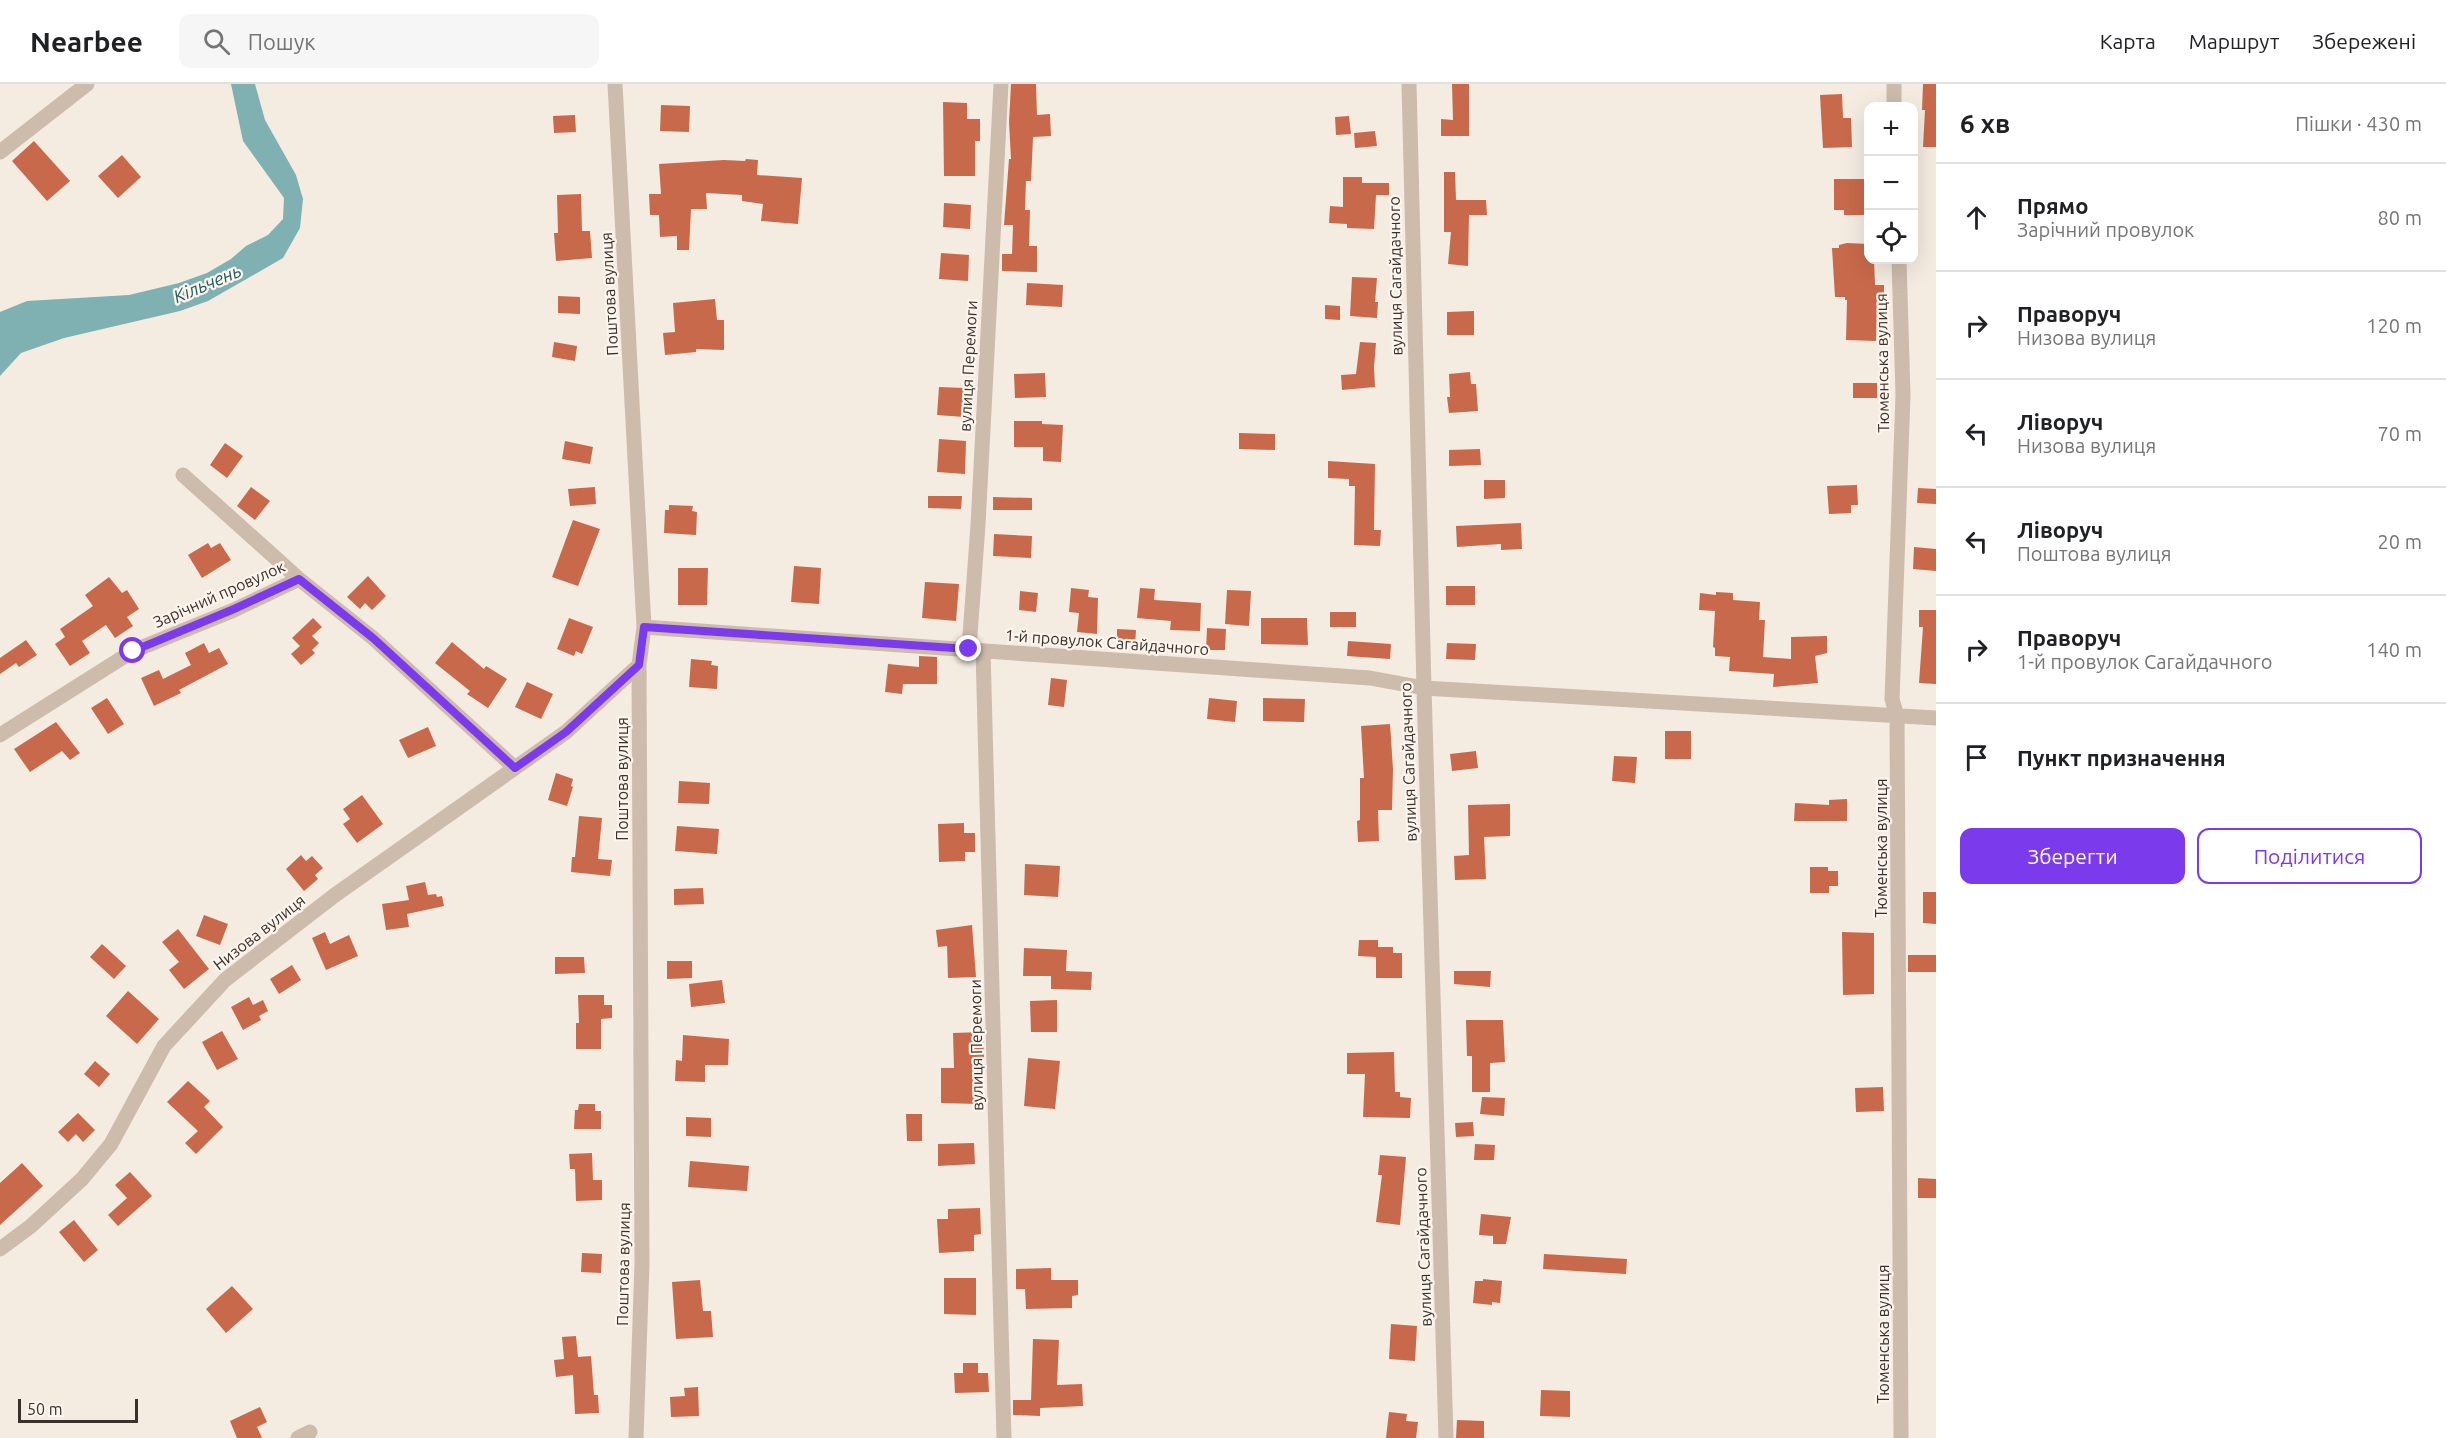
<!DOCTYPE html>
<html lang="uk">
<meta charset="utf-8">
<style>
body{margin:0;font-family:Ubuntu,sans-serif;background:#f6f6f6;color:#202124}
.controls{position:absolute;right:18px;top:18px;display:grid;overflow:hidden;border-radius:12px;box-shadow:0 6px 24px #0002}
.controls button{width:54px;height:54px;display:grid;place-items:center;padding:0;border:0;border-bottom:2px solid #e0e0e0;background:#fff;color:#202124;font:30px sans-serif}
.scale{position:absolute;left:18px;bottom:15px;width:120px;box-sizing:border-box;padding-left:6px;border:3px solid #3b302b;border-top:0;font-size:16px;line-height:21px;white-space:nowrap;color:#3b302b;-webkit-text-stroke:4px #fbf5ee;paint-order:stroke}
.stop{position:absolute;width:18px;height:18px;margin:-14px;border:4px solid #7c3aed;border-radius:50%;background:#fff}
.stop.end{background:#7c3aed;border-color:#fff;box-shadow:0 2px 6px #0008}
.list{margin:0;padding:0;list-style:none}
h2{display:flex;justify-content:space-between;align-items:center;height:78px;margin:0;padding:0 24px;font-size:26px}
h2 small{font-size:20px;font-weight:400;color:#757577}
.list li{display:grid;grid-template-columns:39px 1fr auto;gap:18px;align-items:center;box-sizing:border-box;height:108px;padding:0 24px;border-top:2px solid #e0e0e0}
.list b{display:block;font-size:22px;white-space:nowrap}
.list p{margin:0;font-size:20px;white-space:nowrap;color:#757577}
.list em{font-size:20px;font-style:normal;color:#757577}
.actions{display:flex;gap:12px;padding:18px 24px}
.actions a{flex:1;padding:14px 0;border:2px solid #7c3aed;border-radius:12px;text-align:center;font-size:21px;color:#7c3aed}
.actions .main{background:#7c3aed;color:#fff}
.icon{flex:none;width:33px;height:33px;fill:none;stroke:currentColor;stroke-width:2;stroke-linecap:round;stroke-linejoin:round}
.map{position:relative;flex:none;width:1936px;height:1354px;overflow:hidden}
header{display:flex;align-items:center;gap:36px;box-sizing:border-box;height:84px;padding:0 30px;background:#fff;border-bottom:2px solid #e0e0e0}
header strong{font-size:28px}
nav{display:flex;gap:33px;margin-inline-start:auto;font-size:21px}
.search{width:420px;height:54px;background:#f6f6f6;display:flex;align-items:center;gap:15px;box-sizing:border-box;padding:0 21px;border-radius:12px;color:#757577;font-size:22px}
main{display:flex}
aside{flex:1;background:#fff}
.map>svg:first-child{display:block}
.water{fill:#7fb0b2}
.building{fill:#c8694b}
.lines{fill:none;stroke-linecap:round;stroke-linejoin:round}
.minor{stroke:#cdbbac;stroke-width:15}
.route{stroke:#7c3aed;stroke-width:8}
.labels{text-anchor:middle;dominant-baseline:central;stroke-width:4.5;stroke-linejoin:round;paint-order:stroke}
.street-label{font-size:16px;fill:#3b302b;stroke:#fbf5ee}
.water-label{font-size:18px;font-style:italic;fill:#1f5a5e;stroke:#fbf5ee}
</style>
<header>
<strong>Nearbee</strong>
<div class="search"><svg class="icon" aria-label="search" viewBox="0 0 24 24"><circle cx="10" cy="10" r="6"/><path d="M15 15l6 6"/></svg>Пошук</div>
<nav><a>Карта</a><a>Маршрут</a><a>Збережені</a></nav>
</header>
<main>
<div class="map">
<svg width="1936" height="1354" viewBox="0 0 1936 1354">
<rect width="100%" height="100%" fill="#f4ebe1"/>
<path class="water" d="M231,0H255L265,36L296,91L303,115L300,144L283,174L208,217L180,227L64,254L21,269L0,292V228L27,217L129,211L179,199L207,189L231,175L246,162L268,151L283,135L284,114L243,57Z"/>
<path class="building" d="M1011,0H1036L1037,31L1050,30L1051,52L1033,53L1031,97H1026L1025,126H1030L1029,162H1037V188L1002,187V170H1012L1013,141H1004L1009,75H1011L1009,38Z
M1452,0H1469V52H1441V35L1453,36Z
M1923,0H1936V63H1923L1925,26H1922Z
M1842,10L1843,34H1851L1852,63L1823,64L1820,11Z
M943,18L967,19V35H980V57H975V92H944Z
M661,21L690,22L689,48L660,47Z
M575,31L576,48L554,49L553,32Z
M1349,32L1351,50L1336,51L1335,33Z
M1375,47L1377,62L1355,64L1354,49Z
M34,57L70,97L47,117L12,77Z
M122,71L141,93L118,114L98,92Z
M746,75L758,76L757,91L802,94L798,140L761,137L763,120L742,117V111L706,109L707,125H691L689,166H677V152L660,153L659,131H650L649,110H661L659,80L724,76L745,77Z
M1444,88H1455L1456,116H1486L1487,131H1469L1468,182L1448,180L1451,148H1444Z
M1343,93H1362V99H1389V111H1376L1374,145L1347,144V140L1329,139L1330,122L1343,123Z
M1834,95H1865V131H1844V126H1834Z
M581,110L582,147H590L592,174L556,177L554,149H558L557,111Z
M944,119L971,121L970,145L943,143Z
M1847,159L1869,160V176H1874L1875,201H1884V216H1877L1876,257L1846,256L1847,216H1845V213H1835L1832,164H1839V161Z
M941,169L969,171L968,197L939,195Z
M1352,193L1377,194L1375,218H1378L1377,234L1350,232Z
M1027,199L1063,201L1062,223L1026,221Z
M558,212L580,213V230L558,229Z
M715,215L717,236H724V266L696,265V268L665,271L663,249L675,248L673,219Z
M1325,221L1340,222V236L1325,235Z
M1474,227V251H1447V228Z
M554,258L577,262L575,277L552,273Z
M1360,258L1376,259L1374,283L1375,303L1342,306L1341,291L1356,290Z
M1470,288L1471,300H1476L1478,327L1449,329L1447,313H1450L1449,290Z
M1045,289L1046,313L1015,314L1014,290Z
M1853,299H1877V314H1853Z
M939,303L964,304V333L937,331Z
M1014,337H1042V340L1063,341L1061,378L1043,377V363H1014Z
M1239,349L1275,350V366L1239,365Z
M939,355L966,357L965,390L937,388Z
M565,357L593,363L590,380L562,375Z
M225,359L243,372L227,394L210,381Z
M1480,365L1481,381L1449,382V366Z
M1328,377L1375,380L1374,446H1381L1380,462L1354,461L1355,402H1349V395L1328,394Z
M1484,396H1505V414L1484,415Z
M1857,401L1858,421H1851V429L1829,430L1827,402Z
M251,403L270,417L255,436L237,422Z
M595,403L596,420L570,422L568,405Z
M1918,404L1936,405V420L1917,419Z
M928,412H962L961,425L928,424Z
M993,413L1032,414V426H993Z
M669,421L693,422L692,427L697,428L696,451L664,449L665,426H669Z
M573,436L600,445L578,502L552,493Z
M1521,439L1522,465L1501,466V460L1457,463L1456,442Z
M994,450L1032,452L1031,474L993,472Z
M208,459L211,464L220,459L231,476L202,494L188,471Z
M1914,463L1936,465V487L1913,485Z
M794,482L821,484L819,520L791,518Z
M678,484H708L707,521H678Z
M368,492L386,512L372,526L365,519L360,525L347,513Z
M109,493L122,509L127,506L139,525L127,533L133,542L115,554L106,541L82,557L90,569L70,582L55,560L65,553L60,545L93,522L85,511Z
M925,498L959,500L956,537L922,534Z
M1446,502H1475V521H1446Z
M1071,504L1089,506L1088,513L1098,514L1097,550L1077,548L1079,529L1069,528Z
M1140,504L1155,505L1154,516L1201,519L1200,547L1170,546L1171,537L1137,534Z
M1227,506L1251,507L1249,542L1225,540Z
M1020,507L1038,509L1036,528L1019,526Z
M1716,508L1733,509V516L1760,518L1759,536H1765L1763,573L1791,575V553L1827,552V569L1815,572L1818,599L1773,603L1774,590L1729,587L1730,573L1715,572V564L1713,563L1715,527L1699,526L1700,509L1716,511Z
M1919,526H1936V600L1919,599L1923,543H1919Z
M1330,528H1356V543H1330Z
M313,534L322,543L312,552L319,559L312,566L315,569L301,581L291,570L300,562L292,554Z
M569,534L593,543L582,570L576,567L574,572L557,565Z
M1261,534H1307L1308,561L1261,560Z
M1207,544L1226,545L1225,566H1206Z
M1117,545L1136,546L1135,561L1117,560Z
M26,556L37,571L19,583L16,579L0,590V574Z
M1348,557L1391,560L1390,575L1347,572Z
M452,558L484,585L486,582L507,595L488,624L467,610L470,607L435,579Z
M204,559L209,569L219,564L228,580L179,606L181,609L154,622L141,594L159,586L163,595L191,581L185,569Z
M1447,559L1476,560L1475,576L1446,575Z
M919,572L937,573V600H903L902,610L885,608L888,580L919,583Z
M691,575L712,577L711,581L718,582L717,605L689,603Z
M1051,594L1067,596L1064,623L1048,621Z
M527,598L553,610L541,635L515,623Z
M107,614L124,640L108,650L91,624Z
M1209,614L1237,617L1235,638L1207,635Z
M1263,614L1305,615L1304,638L1263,637Z
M56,638L80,669L70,676L62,667L30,688L14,665Z
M1390,640L1393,685L1392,726H1378L1379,757L1358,758L1357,737L1360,736V694H1364L1361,642Z
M428,643L436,662L408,674L399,656Z
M1665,647H1691V675H1665Z
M1476,667L1478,684L1452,687L1450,670Z
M1614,672L1637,673L1635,699L1612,697Z
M556,689L573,695L571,702L573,703L567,722L548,716Z
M679,697L710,699L709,720L678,719Z
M362,711L383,740L357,759L343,740L350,735L343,725Z
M1847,715V737H1794L1795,719L1829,721V716Z
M1510,720V752L1484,753L1486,795L1455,796L1454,772L1469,771L1468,721Z
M579,732L602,734L598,775L612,776L610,792L571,788L572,773H575Z
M964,739V749H975V768H965V777L939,778L938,740Z
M677,742L719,745L717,770L675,767Z
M301,771L306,777L312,772L323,784L315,791L318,795L304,807L286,785Z
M1025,780L1060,782L1058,813L1024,811Z
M1810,783H1828V787H1838V802H1829V809H1810Z
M425,798L428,811L436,810L437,813L442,812L444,822L407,830L409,843L386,846L382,820L409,816L406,802Z
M703,804L704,820L674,821V805Z
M1923,808H1936V840L1923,839Z
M204,831L228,840L220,861L196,852Z
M972,841L976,893L948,894L947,862L938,863L936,846Z
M178,845L209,885L184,905L169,886L179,878L162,858Z
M325,848L330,860L349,851L358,872L326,886L312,854Z
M1842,848L1874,849V910L1843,911Z
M1359,856H1378V863H1393V869H1402V894H1376V873L1358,872Z
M102,860L126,882L114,895L90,873Z
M1024,864L1067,866L1066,887L1092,888L1091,906L1051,905V892H1023Z
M1908,871H1936V888H1908Z
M555,873H584L585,889L555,890Z
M667,877H692V894L667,895Z
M292,881L301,896L279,910L270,895Z
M1454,887H1491L1490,903L1454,900Z
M722,896L725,919L691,923L689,900Z
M128,907L159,935L137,960L106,932Z
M578,911H604V921H612V934L601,935V965H576V939H579Z
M249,913L253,921L263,916L268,927L259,932L261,936L243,946L231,923Z
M1057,916V948H1031L1030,917Z
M1466,936H1503L1505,978L1490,979V1008H1472V972H1467Z
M222,947L238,975L217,986L202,958Z
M983,948L984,974H979V1020L941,1019V984H954L953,949Z
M683,951L729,955L728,981H705V998L675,997L676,976L682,977Z
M1394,968L1395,1008H1400V1013L1411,1014L1410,1034L1363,1033L1365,990H1347V969Z
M1028,974L1060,977L1055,1025L1024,1022Z
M95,977L110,990L99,1003L84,990Z
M188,997L210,1017L204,1023L223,1043L196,1070L185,1059L198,1047L167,1018Z
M1883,1003L1884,1027L1856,1028L1855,1004Z
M1482,1013L1505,1014L1504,1032L1480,1030Z
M579,1020H595V1027H601V1045H574L575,1026H578Z
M78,1029L95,1046L83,1058L76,1050L68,1058L58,1048Z
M906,1030H922V1057H907Z
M686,1033L711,1034V1053L686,1052Z
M1473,1038L1474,1052L1456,1053L1455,1039Z
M974,1059L975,1080L938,1082V1060Z
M1475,1060L1495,1061L1494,1076H1474Z
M592,1069L593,1096H602V1116L576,1117L575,1085H570L569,1070Z
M1380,1071L1406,1073L1400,1141L1376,1138L1382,1091H1378Z
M690,1077L749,1082L747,1107L688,1103Z
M22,1079L43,1102L0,1141V1099Z
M130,1088L152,1112L118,1142L108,1131L127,1114L115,1101Z
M1918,1094L1936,1095V1114H1918Z
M980,1124L981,1150L974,1151V1167L939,1169L937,1135H948V1125Z
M1481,1130L1511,1133L1506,1160H1493V1152L1479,1151Z
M74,1136L98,1166L84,1178L59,1148Z
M582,1169L602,1170L601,1189L581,1188Z
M1544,1170L1627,1175L1626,1190L1543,1185Z
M1051,1184V1196H1078V1211L1072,1212V1224L1026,1225L1025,1205H1016V1185Z
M944,1194H976V1231L944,1230Z
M1483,1195L1502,1197L1500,1219L1492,1218V1221L1473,1219L1475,1197H1483Z
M700,1196L703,1227H711L713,1253L676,1255L672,1198Z
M232,1202L253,1225L226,1249L206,1225Z
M1391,1240L1417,1242L1415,1277L1389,1275Z
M576,1252L578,1273L591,1272L594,1311H598L599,1329L575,1330L573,1291L556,1293L554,1276L564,1275L562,1253Z
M1033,1255L1059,1256L1057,1301L1082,1300L1083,1322L1040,1324V1332L1013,1331V1316H1031Z
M963,1279H978V1289H988L989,1308L955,1309L954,1289H963Z
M698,1303L699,1332L671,1333L670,1313L685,1312L684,1304Z
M1541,1306L1570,1307V1333L1540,1332Z
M260,1323L267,1338L257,1343L262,1354H237L230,1337Z
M1389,1328L1407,1330L1406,1337L1418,1338L1416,1354H1386Z
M1457,1336L1484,1337V1354H1456Z"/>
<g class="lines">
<path class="minor" d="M615,0L644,543L639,581L642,1180L636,1354
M1409,0L1424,604L1446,1354
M1894,0V22
M0,68L87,0
M1899,176L1903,311L1892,615L1897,632L1901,1354
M183,391L299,495L373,554L515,684
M644,543L1370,594L1424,604L1936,634
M969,565L978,441L1001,0
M983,567L1004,1354
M0,651L133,567L234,526L299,495
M0,1165L31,1142L82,1095L111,1060L164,962L225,896L335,811L566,648L639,581
M298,1354L310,1348"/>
</g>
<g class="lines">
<path class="route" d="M133,567L234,525L299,495L373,554L515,684L566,648L639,581L644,543L969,565"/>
</g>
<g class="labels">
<g class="street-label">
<text transform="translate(1395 192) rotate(-91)">вулиця Сагайдачного</text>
<text transform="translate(609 210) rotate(-93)">Поштова вулиця</text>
<text transform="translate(1882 279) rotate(-91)">Тюменська вулиця</text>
<text transform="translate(968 282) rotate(-87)">вулиця Перемоги</text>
<text transform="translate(219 510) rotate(-24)">Зарічний провулок</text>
<text transform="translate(1107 558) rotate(4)">1-й провулок Сагайдачного</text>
<text transform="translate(1408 678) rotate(-92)">вулиця Сагайдачного</text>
<text transform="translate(622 695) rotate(-90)">Поштова вулиця</text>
<text transform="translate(1881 764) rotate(-90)">Тюменська вулиця</text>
<text transform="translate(259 848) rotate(-38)">Низова вулиця</text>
<text transform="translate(976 961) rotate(-91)">вулиця Перемоги</text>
<text transform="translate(1423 1163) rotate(-92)">вулиця Сагайдачного</text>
<text transform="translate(623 1180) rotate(-89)">Поштова вулиця</text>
<text transform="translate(1883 1250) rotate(-90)">Тюменська вулиця</text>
</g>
<g class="water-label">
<text transform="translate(207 199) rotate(-23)">Кільчень</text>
</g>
</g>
</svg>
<div class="controls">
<button>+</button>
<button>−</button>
<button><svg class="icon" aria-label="locate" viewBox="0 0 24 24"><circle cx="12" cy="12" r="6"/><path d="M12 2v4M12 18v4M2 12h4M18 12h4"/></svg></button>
</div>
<div class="scale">50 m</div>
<div class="stop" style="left:133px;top:567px"></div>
<div class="stop end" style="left:969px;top:565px"></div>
</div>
<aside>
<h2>6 хв<small>Пішки · 430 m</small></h2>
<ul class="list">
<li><svg class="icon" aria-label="ahead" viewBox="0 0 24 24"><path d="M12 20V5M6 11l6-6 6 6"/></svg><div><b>Прямо</b><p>Зарічний провулок</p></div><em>80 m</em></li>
<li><svg class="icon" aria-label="right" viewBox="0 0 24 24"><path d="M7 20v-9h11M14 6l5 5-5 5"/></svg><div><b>Праворуч</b><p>Низова вулиця</p></div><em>120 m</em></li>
<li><svg class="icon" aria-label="left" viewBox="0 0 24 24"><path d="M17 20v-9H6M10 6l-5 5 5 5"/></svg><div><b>Ліворуч</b><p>Низова вулиця</p></div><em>70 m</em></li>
<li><svg class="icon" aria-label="left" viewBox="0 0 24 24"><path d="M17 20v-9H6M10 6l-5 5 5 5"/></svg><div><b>Ліворуч</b><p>Поштова вулиця</p></div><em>20 m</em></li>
<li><svg class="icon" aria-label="right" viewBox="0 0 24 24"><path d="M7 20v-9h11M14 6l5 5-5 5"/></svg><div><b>Праворуч</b><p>1-й провулок Сагайдачного</p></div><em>140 m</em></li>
<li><svg class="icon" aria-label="arrive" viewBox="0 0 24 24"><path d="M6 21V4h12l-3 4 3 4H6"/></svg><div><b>Пункт призначення</b></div></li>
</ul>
<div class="actions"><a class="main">Зберегти</a><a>Поділитися</a></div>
</aside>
</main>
